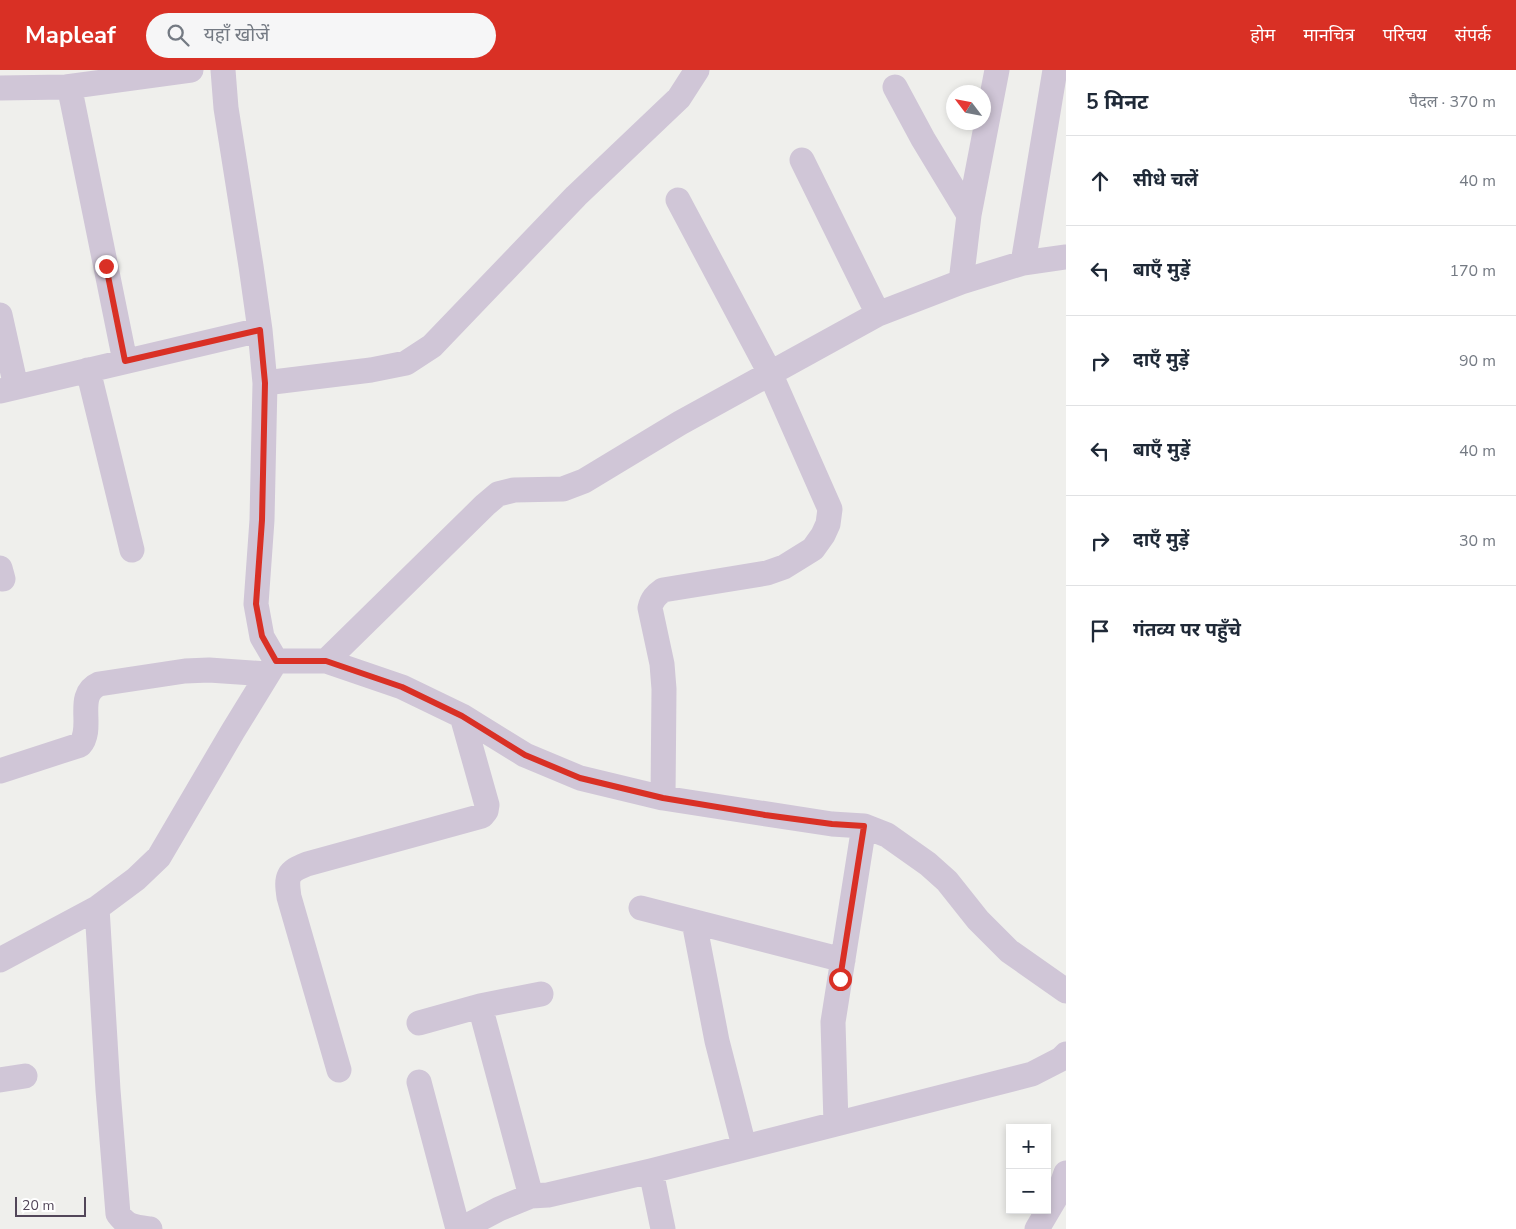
<!DOCTYPE html>
<html lang="hi">
<meta charset="utf-8">
<style>
body{margin:0;font-family:"Nunito Sans","Noto Sans Devanagari",sans-serif;background:#f6f6f7;color:#1f2937}
.controls{position:absolute;right:15px;bottom:15px;display:grid;overflow:hidden;border-radius:0px;box-shadow:0 2px 8px #0003}
.controls button{width:45px;height:45px;display:grid;place-items:center;padding:0;border:0;border-bottom:1px solid #e0e1e3;background:#fff;color:#1f2937;font:25px sans-serif}
.compass{position:absolute;left:946px;top:15px;width:45px;height:45px;border-radius:50%;background:#fff;box-shadow:0 2px 8px #0003;rotate:302deg}
.scale{position:absolute;left:15px;bottom:12px;width:71px;box-sizing:border-box;padding-left:5px;border:2px solid #524659;border-top:0;font-size:14px;line-height:18px;white-space:nowrap;color:#524659;-webkit-text-stroke:4px #fff;paint-order:stroke}
.stop{position:absolute;width:15px;height:15px;margin:-11px;border:4px solid #d93025;border-radius:50%;background:#fff}
.stop.end{background:#d93025;border-color:#fff;box-shadow:0 1px 5px #0008}
.list{margin:0;padding:0;list-style:none}
h2{display:flex;justify-content:space-between;align-items:center;height:65px;margin:0;padding:0 20px;font-size:21px}
h2 small{font-size:16px;font-weight:400;color:#747a83}
.list li{display:grid;grid-template-columns:32px 1fr auto;gap:15px;align-items:center;box-sizing:border-box;height:90px;padding:0 20px;border-top:1px solid #e0e1e3}
.list b{display:block;font-size:19px;white-space:nowrap}
.list em{font-size:16px;font-style:normal;color:#747a83}
.icon{flex:none;width:28px;height:28px;fill:none;stroke:currentColor;stroke-width:2;stroke-linecap:round;stroke-linejoin:round}
.map{position:relative;flex:none;width:1066px;height:1159px;overflow:hidden}
header{display:flex;align-items:center;gap:30px;box-sizing:border-box;height:70px;padding:0 25px;background:#d93025;color:#fff}
header strong{font-size:24px}
nav{display:flex;gap:28px;margin-inline-start:auto;font-size:18px}
.search{width:350px;height:45px;background:#f6f6f7;display:flex;align-items:center;gap:12px;box-sizing:border-box;padding:0 18px;border-radius:28px;color:#747a83;font-size:19px}
main{display:flex}
aside{flex:1;background:#fff}
.map>svg:first-child{display:block}
.lines{fill:none;stroke-linecap:round;stroke-linejoin:round}
.minor{stroke:#d0c6d7;stroke-width:25}
.route{stroke:#d93025;stroke-width:6}
</style>
<header>
<strong>Mapleaf</strong>
<div class="search"><svg class="icon" aria-label="search" viewBox="0 0 24 24"><circle cx="10" cy="10" r="6"/><path d="M15 15l6 6"/></svg>यहाँ खोजें</div>
<nav><a>होम</a><a>मानचित्र</a><a>परिचय</a><a>संपर्क</a></nav>
</header>
<main>
<div class="map">
<svg width="1066" height="1159" viewBox="0 0 1066 1159">
<rect width="100%" height="100%" fill="#efefec"/>
<g class="lines">
<path class="minor" d="M223,0L226,38L251,196L260,260L265,313L262,450L256,534L262,567L276,591H326L402,617L462,646L525,685L580,708L663,728L832,754L864,756L887,765L928,794L947,811L978,850L1009,881L1066,921
M66,17L71,25L125,291
M895,17L923,69L969,145
M0,18L66,17L191,0
M802,90L878,244
M1023,193L1055,0
M961,212L969,145L997,0
M0,245L16,317
M88,300L132,480
M265,313L371,300L406,293L432,276L576,126L679,28L697,0
M0,321L260,260
M0,498L3,509
M326,591L485,435L498,424L514,420L563,419L584,411L680,353L878,244L961,212L1023,193L1066,187
M0,701L80,675C95,658 74,625 99,614L185,601L209,600L267,604
M663,728L664,619L662,594L650,538C652,529 656,525 663,520L767,503L784,497L813,479L823,465L828,454L830,439L770,303L678,130
M97,838L108,1020L118,1144C128,1157 134,1157 150,1159
M641,838L843,890
M694,852L717,971L744,1076
M0,890L97,838L136,809L159,787L233,661L276,591
M480,936L531,1126
M419,953L480,936L541,924
M339,1000L289,827C286,806 287,802 307,794L482,746L486,741L487,735L462,646
M0,1010L25,1006
M419,1012L458,1159
M836,1054L833,952L864,756
M651,1101L663,1159
M461,1159L499,1139L531,1126L548,1125L651,1101L1032,1004L1061,989L1066,984
M1037,1159L1060,1120L1066,1103"/>
</g>
<g class="lines">
<path class="route" d="M106,196L125,291L260,260L265,313L262,450L256,534L262,566L276,591H326L402,617L462,646L525,685L580,708L663,728L765,745L832,754L864,756L840,909"/>
</g>
</svg>
<div class="controls">
<button>+</button>
<button>−</button>
</div>
<svg class="compass" viewBox="-18 -18 36 36"><path d="M0-13l5 13h-10z" fill="#e53935"/><path d="M0 13l5-13h-10z" fill="#747a83"/></svg>
<div class="scale">20 m</div>
<div class="stop" style="left:840px;top:909px"></div>
<div class="stop end" style="left:106px;top:196px"></div>
</div>
<aside>
<h2>5 मिनट<small>पैदल · 370 m</small></h2>
<ul class="list">
<li><svg class="icon" aria-label="ahead" viewBox="0 0 24 24"><path d="M12 20V5M6 11l6-6 6 6"/></svg><div><b>सीधे चलें</b></div><em>40 m</em></li>
<li><svg class="icon" aria-label="left" viewBox="0 0 24 24"><path d="M17 20v-9H6M10 6l-5 5 5 5"/></svg><div><b>बाएँ मुड़ें</b></div><em>170 m</em></li>
<li><svg class="icon" aria-label="right" viewBox="0 0 24 24"><path d="M7 20v-9h11M14 6l5 5-5 5"/></svg><div><b>दाएँ मुड़ें</b></div><em>90 m</em></li>
<li><svg class="icon" aria-label="left" viewBox="0 0 24 24"><path d="M17 20v-9H6M10 6l-5 5 5 5"/></svg><div><b>बाएँ मुड़ें</b></div><em>40 m</em></li>
<li><svg class="icon" aria-label="right" viewBox="0 0 24 24"><path d="M7 20v-9h11M14 6l5 5-5 5"/></svg><div><b>दाएँ मुड़ें</b></div><em>30 m</em></li>
<li><svg class="icon" aria-label="arrive" viewBox="0 0 24 24"><path d="M6 21V4h12l-3 4 3 4H6"/></svg><div><b>गंतव्य पर पहुँचे</b></div></li>
</ul>
</aside>
</main>
